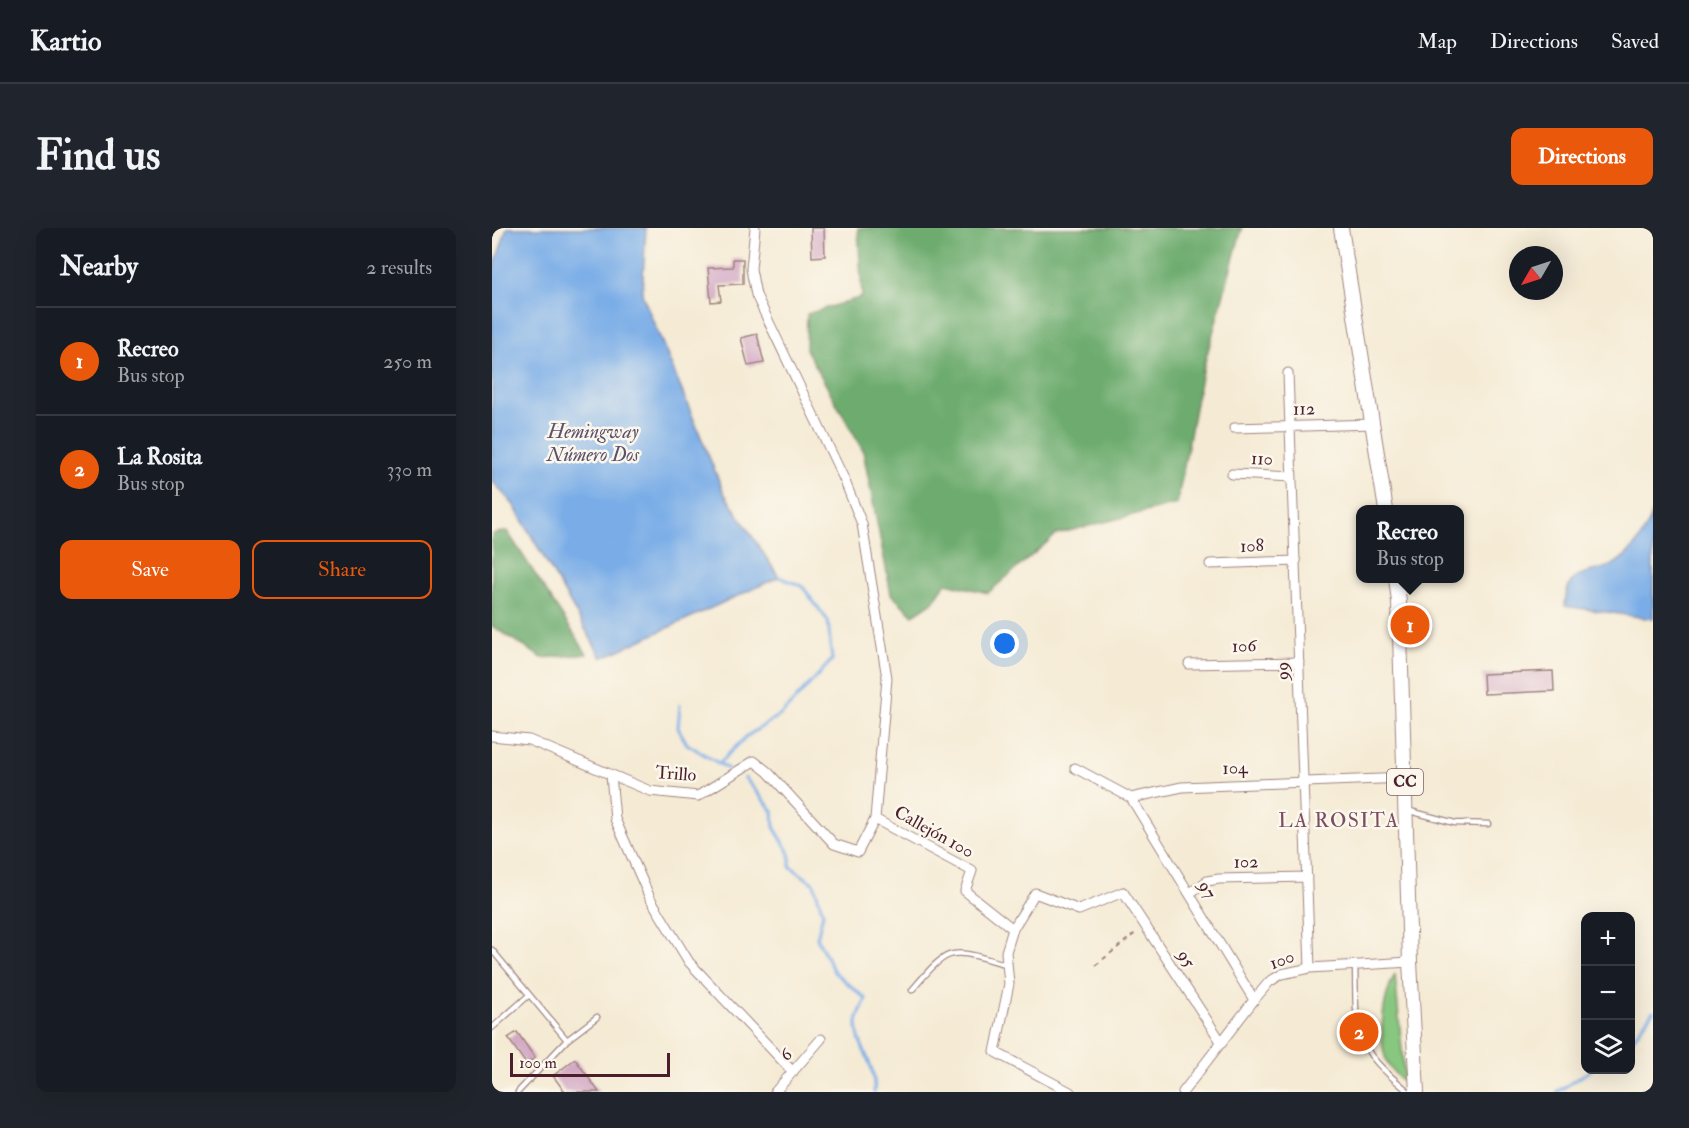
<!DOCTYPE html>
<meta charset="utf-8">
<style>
body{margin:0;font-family:"IM FELL Double Pica",serif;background:#20242c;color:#f1f3f6}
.controls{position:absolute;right:18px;bottom:18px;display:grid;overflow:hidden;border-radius:12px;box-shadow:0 6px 24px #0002}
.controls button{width:54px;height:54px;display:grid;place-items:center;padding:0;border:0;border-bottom:2px solid #363941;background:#171b24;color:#f1f3f6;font:30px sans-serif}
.compass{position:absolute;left:1017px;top:18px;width:54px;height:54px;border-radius:50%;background:#171b24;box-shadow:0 6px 24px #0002;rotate:231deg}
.scale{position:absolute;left:18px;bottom:15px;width:160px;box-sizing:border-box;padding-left:6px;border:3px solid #4a1f2b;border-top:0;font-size:16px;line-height:21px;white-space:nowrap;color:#4a1f2b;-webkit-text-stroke:4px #fbf7ec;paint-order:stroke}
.you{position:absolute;left:513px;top:416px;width:21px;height:21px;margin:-15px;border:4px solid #fff;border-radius:50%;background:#1a73e8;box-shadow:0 0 0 9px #1a73e833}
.badge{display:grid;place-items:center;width:39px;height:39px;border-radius:50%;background:#ea580c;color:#fff;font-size:20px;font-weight:700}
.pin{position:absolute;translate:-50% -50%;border:3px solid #fff;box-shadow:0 2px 6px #0006}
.popup{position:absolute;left:864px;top:277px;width:108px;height:78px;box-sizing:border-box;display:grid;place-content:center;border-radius:12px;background:#171b24;filter:drop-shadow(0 2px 4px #0005);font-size:20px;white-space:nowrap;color:#9ea1a6}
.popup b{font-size:22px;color:#f1f3f6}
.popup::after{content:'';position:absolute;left:50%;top:100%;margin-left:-12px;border:12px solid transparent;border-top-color:#171b24}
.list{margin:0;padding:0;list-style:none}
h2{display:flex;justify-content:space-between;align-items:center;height:78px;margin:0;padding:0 24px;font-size:26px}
h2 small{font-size:20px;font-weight:400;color:#9ea1a6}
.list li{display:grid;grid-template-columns:39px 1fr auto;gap:18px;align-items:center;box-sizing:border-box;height:108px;padding:0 24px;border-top:2px solid #363941}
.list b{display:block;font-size:22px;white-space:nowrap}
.list p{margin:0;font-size:20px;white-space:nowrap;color:#9ea1a6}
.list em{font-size:20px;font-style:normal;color:#9ea1a6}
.actions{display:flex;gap:12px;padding:18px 24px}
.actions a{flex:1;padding:14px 0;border:2px solid #ea580c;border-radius:12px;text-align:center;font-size:21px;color:#ea580c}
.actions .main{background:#ea580c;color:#fff}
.icon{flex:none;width:33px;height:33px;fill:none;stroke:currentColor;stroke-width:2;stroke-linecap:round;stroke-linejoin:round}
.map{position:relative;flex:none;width:1161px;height:864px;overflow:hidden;border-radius:12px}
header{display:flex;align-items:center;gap:36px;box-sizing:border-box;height:84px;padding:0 30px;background:#171b24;border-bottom:2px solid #363941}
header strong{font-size:28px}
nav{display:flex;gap:33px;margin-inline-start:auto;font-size:21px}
.intro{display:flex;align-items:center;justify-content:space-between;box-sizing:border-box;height:144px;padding:0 36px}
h1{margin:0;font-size:42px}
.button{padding:15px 27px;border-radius:12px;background:#ea580c;color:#fff;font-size:21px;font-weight:700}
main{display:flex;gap:36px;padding:0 36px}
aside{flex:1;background:#171b24;border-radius:12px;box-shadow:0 6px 24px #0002}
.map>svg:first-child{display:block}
.green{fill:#87c77f;stroke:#687355;stroke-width:1.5}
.forest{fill:#6dac6e;stroke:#5c664c;stroke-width:1.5}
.water{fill:#7aade7;stroke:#626689;stroke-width:1.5}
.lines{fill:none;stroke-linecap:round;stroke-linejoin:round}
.stream{stroke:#7aade7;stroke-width:3}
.building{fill:#d3a9c5}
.lane-casing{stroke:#a08580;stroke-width:7}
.street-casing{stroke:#a08580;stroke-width:11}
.primary-casing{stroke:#a08580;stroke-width:16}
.path{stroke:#a08580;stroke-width:2;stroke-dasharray:4.5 4.5;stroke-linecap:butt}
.lane{stroke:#fff;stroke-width:4.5}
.street{stroke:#fff;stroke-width:9}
.primary{stroke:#fff;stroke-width:14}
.labels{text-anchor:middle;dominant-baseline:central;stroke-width:5;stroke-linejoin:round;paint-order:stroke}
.shield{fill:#fbf7ec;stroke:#7f6065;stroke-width:1.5}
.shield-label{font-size:16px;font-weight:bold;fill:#4a1f2b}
.street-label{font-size:18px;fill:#4a1f2b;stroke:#fbf7ec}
.water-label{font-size:20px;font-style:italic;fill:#5b516d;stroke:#fbf7ec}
.neighbourhood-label{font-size:20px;letter-spacing:1.5px;fill:#7a4f61;stroke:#fbf7ec}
</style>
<header>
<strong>Kartio</strong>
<nav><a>Map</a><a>Directions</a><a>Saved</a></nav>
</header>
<div class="intro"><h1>Find us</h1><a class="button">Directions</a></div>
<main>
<aside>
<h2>Nearby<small>2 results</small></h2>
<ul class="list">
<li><span class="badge">1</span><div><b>Recreo</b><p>Bus stop</p></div><em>250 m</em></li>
<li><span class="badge">2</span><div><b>La Rosita</b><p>Bus stop</p></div><em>330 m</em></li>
</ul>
<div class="actions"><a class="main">Save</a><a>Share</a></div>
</aside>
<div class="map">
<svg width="1161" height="864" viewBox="0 0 1161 864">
<rect width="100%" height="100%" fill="#fbf7ec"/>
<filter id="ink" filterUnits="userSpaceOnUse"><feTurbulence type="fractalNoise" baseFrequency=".0167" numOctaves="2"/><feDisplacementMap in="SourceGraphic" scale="12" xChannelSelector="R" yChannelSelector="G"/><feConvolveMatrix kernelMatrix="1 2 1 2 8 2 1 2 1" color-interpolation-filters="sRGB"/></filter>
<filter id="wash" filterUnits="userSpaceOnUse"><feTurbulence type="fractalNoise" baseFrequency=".008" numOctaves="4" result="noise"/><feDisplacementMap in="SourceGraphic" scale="24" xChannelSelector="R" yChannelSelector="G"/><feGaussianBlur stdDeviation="1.35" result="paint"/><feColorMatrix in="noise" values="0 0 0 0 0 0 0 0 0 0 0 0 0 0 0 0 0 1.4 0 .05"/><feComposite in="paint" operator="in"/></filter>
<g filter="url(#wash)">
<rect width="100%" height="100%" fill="#f5ebd5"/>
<path class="green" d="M903,747L913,855C908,850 900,844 897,838C884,817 891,767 903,747Z"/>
<path class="forest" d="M366,0H750L709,148L685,276L565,306L496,365L454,355L441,374L421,387L399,366L371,223L314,121L315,86L370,69Z
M15,303L95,426L50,430L0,398V306Z"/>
<path class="water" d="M15,0H154L150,66L232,265L287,349L110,430L21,276L0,253V45Z
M1161,285V391L1073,378C1075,334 1102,350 1125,334C1144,321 1152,306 1161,285Z"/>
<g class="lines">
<path class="stream" d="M188,477L186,500L195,516L236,541
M226,536L255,508L290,486L340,432L336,393L310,358L287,349
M253,550L281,583L282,599L298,626V638L322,656L331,685L325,710L342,744L374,771C371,778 366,787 365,794C364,820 385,834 382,864
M1138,815L1161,783
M1065,864L1099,842"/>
</g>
<g id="blocks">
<path class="building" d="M319,0H332L333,28L320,29Z
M241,31H251V56L227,57L229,73L219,74L216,40L241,39Z
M265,106L272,135L256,138L249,110Z
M1061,443L1062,463L992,466L991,446Z
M25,804L43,830L34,836L16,810Z
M83,831L107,864H73L61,848Z"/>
</g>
</g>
<g filter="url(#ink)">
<use href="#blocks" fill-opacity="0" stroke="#a08580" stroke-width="1.5"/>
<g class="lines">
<defs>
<path id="lane" d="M914,582L963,595L996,596
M0,722L75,812
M863,739C864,759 862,784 867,804C874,829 898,848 917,864
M420,762C459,716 457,721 514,736
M0,800L36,768
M26,864L75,812L105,789"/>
<path id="street" d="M796,145L818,740
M742,200L882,196
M740,246L800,249
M718,336L804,333
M697,436L807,434
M0,508L37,512L158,563L206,568L262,533L276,544L342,616L366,624L383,591L395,450L370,296L352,251L264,67L259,41L263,0
M583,540L639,570L690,559L913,550
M119,547L123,591L158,670L197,734L301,844
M639,570L762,772
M383,591L480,643L473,663L521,701
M698,665L715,653L727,651L815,649
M283,864L329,811
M578,864L503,824L517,756L514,724L521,701L543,665L587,682L631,664L730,815
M691,864L762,772L777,754L790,746L818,740L918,734"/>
<path id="primary" d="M849,0L894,282
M904,350L907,374L918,734L925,864"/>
</defs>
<use href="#lane" class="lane-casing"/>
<use href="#street" class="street-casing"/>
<use href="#primary" class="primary-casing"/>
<path class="path" d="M604,737L646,703"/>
<use href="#lane" class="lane"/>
<use href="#street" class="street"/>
<use href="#primary" class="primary"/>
</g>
</g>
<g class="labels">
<rect class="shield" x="895" y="541" width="36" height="26" rx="4.5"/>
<g class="shield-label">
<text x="913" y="554">CC</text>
</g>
<g class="street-label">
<text transform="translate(812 181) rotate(-1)">112</text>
<text transform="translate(770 231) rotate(2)">110</text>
<text transform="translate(760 318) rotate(-2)">108</text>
<text transform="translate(752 418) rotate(-2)">106</text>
<text transform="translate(791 443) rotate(-92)">99</text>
<text transform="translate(743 540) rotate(-2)">104</text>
<text transform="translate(184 546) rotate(4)">Trillo</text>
<text transform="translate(442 604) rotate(29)">Callejón 100</text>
<text transform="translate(754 634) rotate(-1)">102</text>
<text transform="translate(715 662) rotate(59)">97</text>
<text transform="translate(694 731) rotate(57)">95</text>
<text transform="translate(790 732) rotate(-20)">100</text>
<text transform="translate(294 827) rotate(-49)">6</text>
</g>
<g class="water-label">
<text x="101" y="203">Hemingway<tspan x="101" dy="23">Número Dos</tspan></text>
</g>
<g class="neighbourhood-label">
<text x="847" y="592">LA ROSITA</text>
</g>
</g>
</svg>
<div class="controls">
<button>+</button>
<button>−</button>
<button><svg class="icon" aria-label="layers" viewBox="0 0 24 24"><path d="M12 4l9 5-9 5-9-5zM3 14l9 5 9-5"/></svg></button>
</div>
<svg class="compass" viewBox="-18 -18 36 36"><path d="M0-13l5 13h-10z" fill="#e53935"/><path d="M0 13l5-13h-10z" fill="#9ea1a6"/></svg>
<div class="scale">100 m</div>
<div class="you"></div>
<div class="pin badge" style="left:918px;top:397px">1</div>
<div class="popup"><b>Recreo</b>Bus stop</div>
<div class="pin badge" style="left:867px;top:804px">2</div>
</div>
</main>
